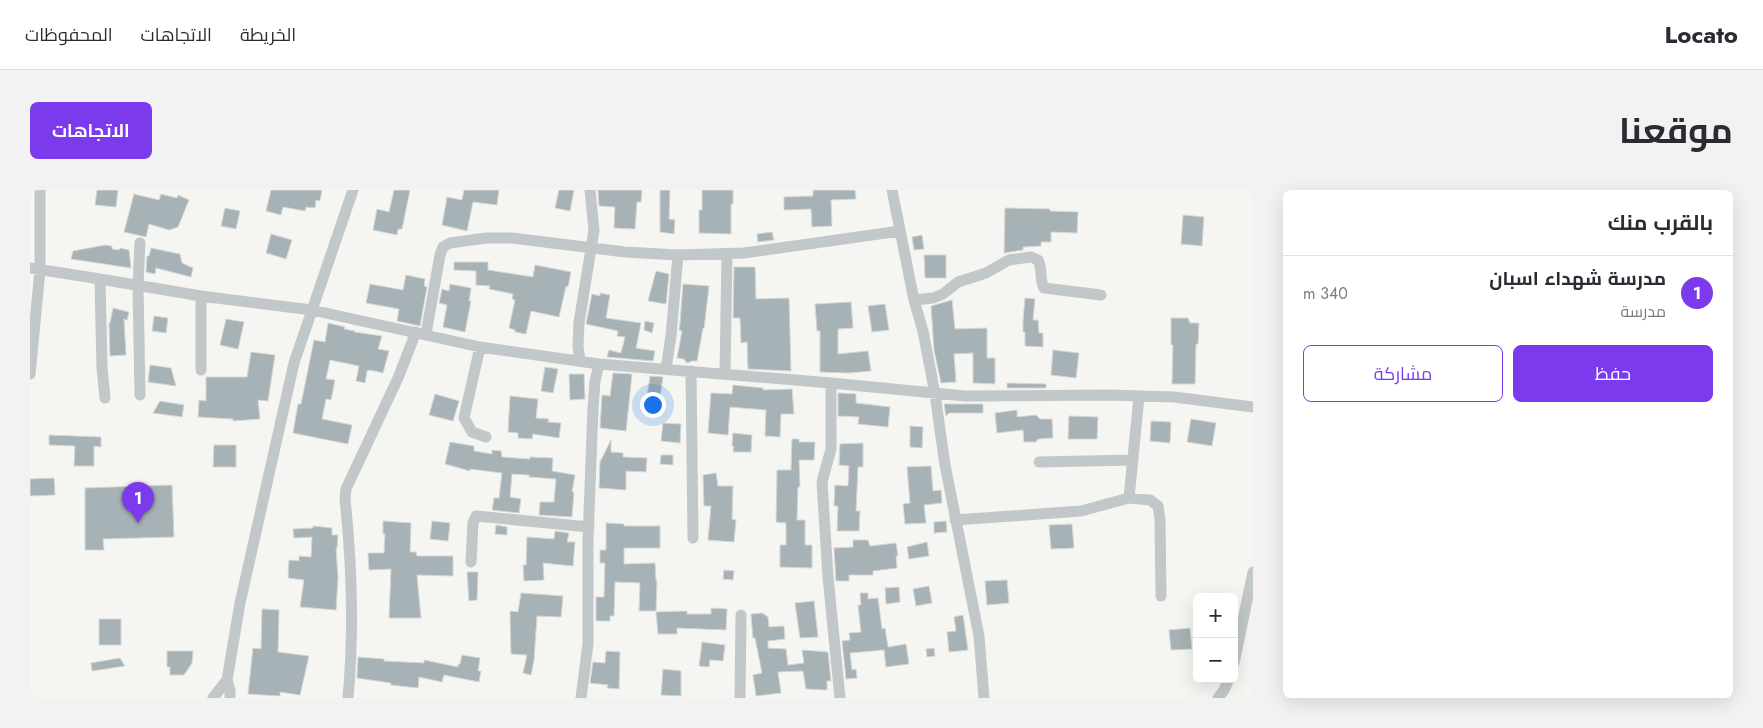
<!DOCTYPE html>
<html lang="ar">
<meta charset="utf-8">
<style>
body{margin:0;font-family:Jost,Cairo,sans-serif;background:#f2f2f3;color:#2b2b33;direction:rtl}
.controls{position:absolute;right:15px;bottom:15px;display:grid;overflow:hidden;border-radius:8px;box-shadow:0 5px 20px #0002}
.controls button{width:45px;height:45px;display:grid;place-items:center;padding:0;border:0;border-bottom:1px solid #e1e1e2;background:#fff;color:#2b2b33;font:25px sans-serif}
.you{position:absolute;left:622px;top:214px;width:18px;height:18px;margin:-12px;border:4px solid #fff;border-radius:50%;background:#1a73e8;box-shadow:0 0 0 8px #1a73e833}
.badge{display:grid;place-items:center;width:32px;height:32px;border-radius:50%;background:#7c3aed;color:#fff;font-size:16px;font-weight:700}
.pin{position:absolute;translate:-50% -41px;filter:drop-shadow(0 1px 2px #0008)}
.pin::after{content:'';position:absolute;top:26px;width:18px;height:15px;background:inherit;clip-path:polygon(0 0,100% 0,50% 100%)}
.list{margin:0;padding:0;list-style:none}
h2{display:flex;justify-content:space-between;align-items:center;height:65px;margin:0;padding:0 20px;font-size:21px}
h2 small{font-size:16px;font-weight:400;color:#7c7c81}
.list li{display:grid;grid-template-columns:32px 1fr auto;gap:15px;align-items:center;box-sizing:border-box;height:75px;padding:0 20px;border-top:1px solid #e1e1e2}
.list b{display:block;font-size:19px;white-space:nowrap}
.list p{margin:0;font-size:16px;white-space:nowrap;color:#7c7c81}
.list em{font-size:16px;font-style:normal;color:#7c7c81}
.actions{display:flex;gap:10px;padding:15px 20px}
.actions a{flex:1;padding:11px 0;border:1px solid #7c3aed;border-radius:8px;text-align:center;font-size:18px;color:#7c3aed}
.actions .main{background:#7c3aed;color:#fff}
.map{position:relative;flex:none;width:1223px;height:508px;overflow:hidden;direction:ltr;border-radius:8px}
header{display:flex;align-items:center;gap:30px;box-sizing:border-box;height:70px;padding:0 25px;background:#fff;border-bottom:1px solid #e1e1e2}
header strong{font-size:24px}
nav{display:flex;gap:28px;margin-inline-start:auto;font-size:18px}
.intro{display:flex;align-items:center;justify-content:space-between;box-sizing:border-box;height:120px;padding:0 30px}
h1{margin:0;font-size:35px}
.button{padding:12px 22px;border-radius:8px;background:#7c3aed;color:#fff;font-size:18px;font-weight:700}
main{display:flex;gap:30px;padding:0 30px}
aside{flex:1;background:#fff;border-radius:8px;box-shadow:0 5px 20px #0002}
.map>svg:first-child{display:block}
.building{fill:#a6b2b5;stroke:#d6d6d4}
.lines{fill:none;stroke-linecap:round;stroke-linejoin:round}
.minor{stroke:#c2c7c9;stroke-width:11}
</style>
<header>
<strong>Locato</strong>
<nav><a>الخريطة</a><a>الاتجاهات</a><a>المحفوظات</a></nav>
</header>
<div class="intro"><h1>موقعنا</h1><a class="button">الاتجاهات</a></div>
<main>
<aside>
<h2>بالقرب منك<small></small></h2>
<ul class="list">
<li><span class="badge">1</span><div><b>مدرسة شهداء اسبان</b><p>مدرسة</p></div><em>340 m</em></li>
</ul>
<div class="actions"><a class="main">حفظ</a><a>مشاركة</a></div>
</aside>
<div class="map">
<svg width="1223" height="508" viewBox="0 0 1223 508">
<rect width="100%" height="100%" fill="#f5f5f1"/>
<path class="building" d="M67,0H88L86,17L65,15Z
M241,0H292L290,11L286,10L285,18L276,17L275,21L253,17L251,25L236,21Z
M364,0H380L372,39H368L367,45L343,40L347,19L359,22Z
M434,0H469L467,15L443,12L437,41L412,35L417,7L432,10Z
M529,0H544L540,21L525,18Z
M568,0H612L611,12H607L605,39L584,38L585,17L569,16Z
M630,0H640L639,29L645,30L644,44L630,42Z
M672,0H703V14H701V44L669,43V20H672Z
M783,0H825L826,9L801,10L802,36L782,37L781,19L754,20V7L783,6Z
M104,4L129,10L131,4L147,8L148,5L159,10L148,37L139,40L119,34L116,47L94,42Z
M195,18L210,21L206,39L191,36Z
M975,18L1020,19V21L1048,22L1047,43L1021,42V52H1011V56L993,57V60L974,63Z
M1153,25L1174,27L1172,56L1151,54Z
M742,42L744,50L728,52L727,44Z
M241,44L262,50L256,69L236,63Z
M892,45L894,59L884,60L882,47Z
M75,55L82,56V59L89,60L90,58L99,60L101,78L41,69L43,61Z
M121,58L150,64L152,73L163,78L161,87L126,78L125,84L116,82L117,66H119Z
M894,65H916V88H895Z
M424,72H458V80L503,87L505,75L541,82L538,97L536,96L529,127L501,121L496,144L485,142V140L479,138L485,110L482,109L483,104L459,99L460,96L446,95V81L424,80Z
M704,77H725L726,109L759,108L761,181L718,179L717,152L711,153L710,128H703Z
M626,81L639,84L636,114L618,111Z
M376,85L395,89L394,96L397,97L390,136L367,131L369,119L336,113L340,94L373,100Z
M420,94L441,98L439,111H441L435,142L413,137L417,115L409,113L412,99L419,101Z
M653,94L679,96L674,139L673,138L667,171H662L657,173L654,169L647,168L652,141L649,140L650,133Z
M570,103L580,105L576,128L611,133L606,158L625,161L623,171L577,167L579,160L591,163L595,147L587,146L588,141L556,134L562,104L570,106Z
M995,108L1005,109L1003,130H1008L1009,143H1013V157L995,156V142H993V131Z
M922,110L925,139L957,138V168H965V194L943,193V163L924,164L926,192L911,193L904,160L901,116Z
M821,112L823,138L808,139V164L838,161L841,181L818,183L790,182V141H787L785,114Z
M855,114L859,140L842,142L838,116Z
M83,118L99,122L97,130L94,129L96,165L80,166L79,133H80Z
M124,126L138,128L136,143L122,141Z
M1141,128H1158L1160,133H1169L1168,154H1166L1165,194H1142L1143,155H1141Z
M196,129L214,132L208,159L190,155Z
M615,131L624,133L622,143L614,140Z
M298,133L315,137L314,139L325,141L324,142L352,146L348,159L359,161L353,183L340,180L337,181L335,193L326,191L329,176L300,170L296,189L305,190L301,210L296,209L292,229L322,235L318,254L263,243L268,214H271L284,150L295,152Z
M1023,160L1049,163L1046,188L1021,185Z
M221,162L245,165L238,211L228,210L230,229L203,231V229L168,227L169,210L176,211V187H217Z
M120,175L141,178L146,196L118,192Z
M515,177L528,179L523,203L511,201Z
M583,183L602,184L596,241L570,238L572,205L580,206Z
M539,184H554L555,209L540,210Z
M620,186L633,187L629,215L616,213Z
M977,193L1016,194V198H977Z
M703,195L733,198V200L762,199L764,224H751L750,247L735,246L736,220L700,217L698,245L678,243L681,203L702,204Z
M808,203L826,204V213L860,217L858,237L828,234L829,227L808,226Z
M405,204L429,211L423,231L399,225Z
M480,206L508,209L506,228L519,229L518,232L531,233L529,248L503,244L502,249L488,248V243L478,242Z
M130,211L154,215L152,227L123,223Z
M914,214H953V223H919L916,226Z
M987,220V227L1006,225L1010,229H1022L1023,248L1008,249L1006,252H994L993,240L967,243L965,223Z
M1039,226L1068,227L1067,249H1038Z
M1161,229L1186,233L1182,256L1157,252Z
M1121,231L1141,232L1140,253L1120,251Z
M633,233L651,234L650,253L631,251Z
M880,236L893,237L892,258L880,257Z
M703,243L722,245L721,262H703L704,256H702Z
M19,245L71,247V257L64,256V276H44L45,256L19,255Z
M762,249H769V252H785L784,270H769L770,297H768L767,330H775V355H782V378L750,377V355H756V333L746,332L747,280H761Z
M581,250V262L593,263V267L617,268L616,282L596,281V300L569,298L570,272Z
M420,252L444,256V261L462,264V260L471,261L472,267L500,269V267L523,268L522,281L545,285L542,302H544L542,327L509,325L510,312H524L526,289L499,287V285L482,284L480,307L491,309L489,323L462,320L464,308H469L472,283L440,279V281L415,274Z
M833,253V277H828L826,321H830L829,341H807L808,316H804L805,295L818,296L819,276L809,275L810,254Z
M184,255H206V277H183Z
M631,265H643V275L630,274Z
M901,276L903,301L911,300L912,313L894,315L896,333L875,334L873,314L880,313L877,277Z
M686,283L688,296H703L702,329L706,330L704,352L678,350L681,316H674L673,285Z
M24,288L25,305L0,306V289Z
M142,295L144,347L73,349L74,360H55V298Z
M353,331L381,333L380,362H386L387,366H423V386L387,385L391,428H359L361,379L339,380L338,363H354L355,344H353Z
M402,331L420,333L418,351L400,349Z
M916,331L917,342L904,343V332Z
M576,333L594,334V336H630V358H594V374L625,373L626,391H627L626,421H609L610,393L585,392L584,426H580V431H566V407H574L575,373H570V360H576Z
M1042,334L1044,358L1021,359L1019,335Z
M466,335L477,337V345L465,344Z
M283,336L302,338V345H308L307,358H306L308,388L306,420L270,417L274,390L258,388L259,370L269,371V366L281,367L282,347L264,348L263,339L283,338Z
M525,341L539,343L537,352H545L543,376L513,373L514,390L494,391L493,375H496L497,347L524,349Z
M823,350H838L840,356L866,353L868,366H866L867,378L843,381V385H819V391H806L804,358L823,357Z
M897,352L899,366L879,369L877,357Z
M694,380L704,381L703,390L693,389Z
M437,382H448L447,410L439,411Z
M977,390L979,413L957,415L955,391Z
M899,396L902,413L886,416L883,399Z
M869,397L870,412L856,414L855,398Z
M491,403L533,406L531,427L507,426L504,470L501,485L493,483L497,465L481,464L480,421L488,422Z
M830,403H838V409L848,408L852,439L855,438L858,457L876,454L879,474L856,477L854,460L820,463L822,480L826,479L827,488L816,489L812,451L820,450L819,443L831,442L828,415H831Z
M784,411L788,447L770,448L765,413Z
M681,418L697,419L696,440L647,438V444H628L626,422L657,421V424H681Z
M232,419L249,420L248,462L279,466L270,505L250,502V506L218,504L223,458L231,459Z
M732,423L738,427L739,437L754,436L755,449L738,451V458L756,459L758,475L774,473L772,460L798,462L801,491H797V500L776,499L773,481L748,482L751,503L726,506L723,485L732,483L725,448H723L721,424Z
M933,425L938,460L919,462L917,442L926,441L924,427Z
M69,429H91V455H69Z
M1160,438L1162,459L1141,460L1139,440Z
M672,452L695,455L693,471L680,470L679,477L669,476Z
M904,458L905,466L897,467L896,459Z
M137,461H163L162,473L154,485H140V477H137Z
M576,461L590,462L589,499L577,498L578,495L560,493L563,472L575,473Z
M432,465L450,468L448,481H451L449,492L414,485L412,492L389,487L388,498L361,495V493L327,488L328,467L354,469V471L394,473V470L428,477V474H430Z
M90,468L95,476L62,481L61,473Z
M633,479L651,481V506L631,505Z"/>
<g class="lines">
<path class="minor" d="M862,0L884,110L893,141L905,204L915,275L949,446L954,508
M110,53L108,95L110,205
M0,78L70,89L171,106L282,120L450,157L569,174L801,193L935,206L1079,205L1144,207L1223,217
M70,89L72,178L75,208
M171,106V180
M884,110L903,108L913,104L928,92L956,83L979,70L1001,67L1008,70C1013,79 1009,89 1014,98L1071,105
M396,144L410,65L413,57L420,53L456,48H482L595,62L648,65L714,63L870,41
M450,157L434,228L442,242L456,247
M550,171L548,156L549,133L564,40L560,0
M636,179L641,146L648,65
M661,181L663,348
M0,184L10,80V0
M695,184L697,64
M801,193V259L792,292L798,387L810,508
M1009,272L1103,270
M1099,308L1109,207
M925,330L1051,321L1099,308L1120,310L1128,316L1130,329L1131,406
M441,372L443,333L446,326L559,337
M1204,473L1223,382
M197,490L200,500V508
M183,508L197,490L210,413L264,173L323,0
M318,508C324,442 322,375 315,309L316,299L368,188L386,142
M551,508L558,454V350L563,218L565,191L569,174
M710,508L711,425
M1188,508L1194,500L1199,489"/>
</g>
</svg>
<div class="controls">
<button>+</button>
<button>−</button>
</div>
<div class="you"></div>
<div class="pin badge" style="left:108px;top:333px">1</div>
</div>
</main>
